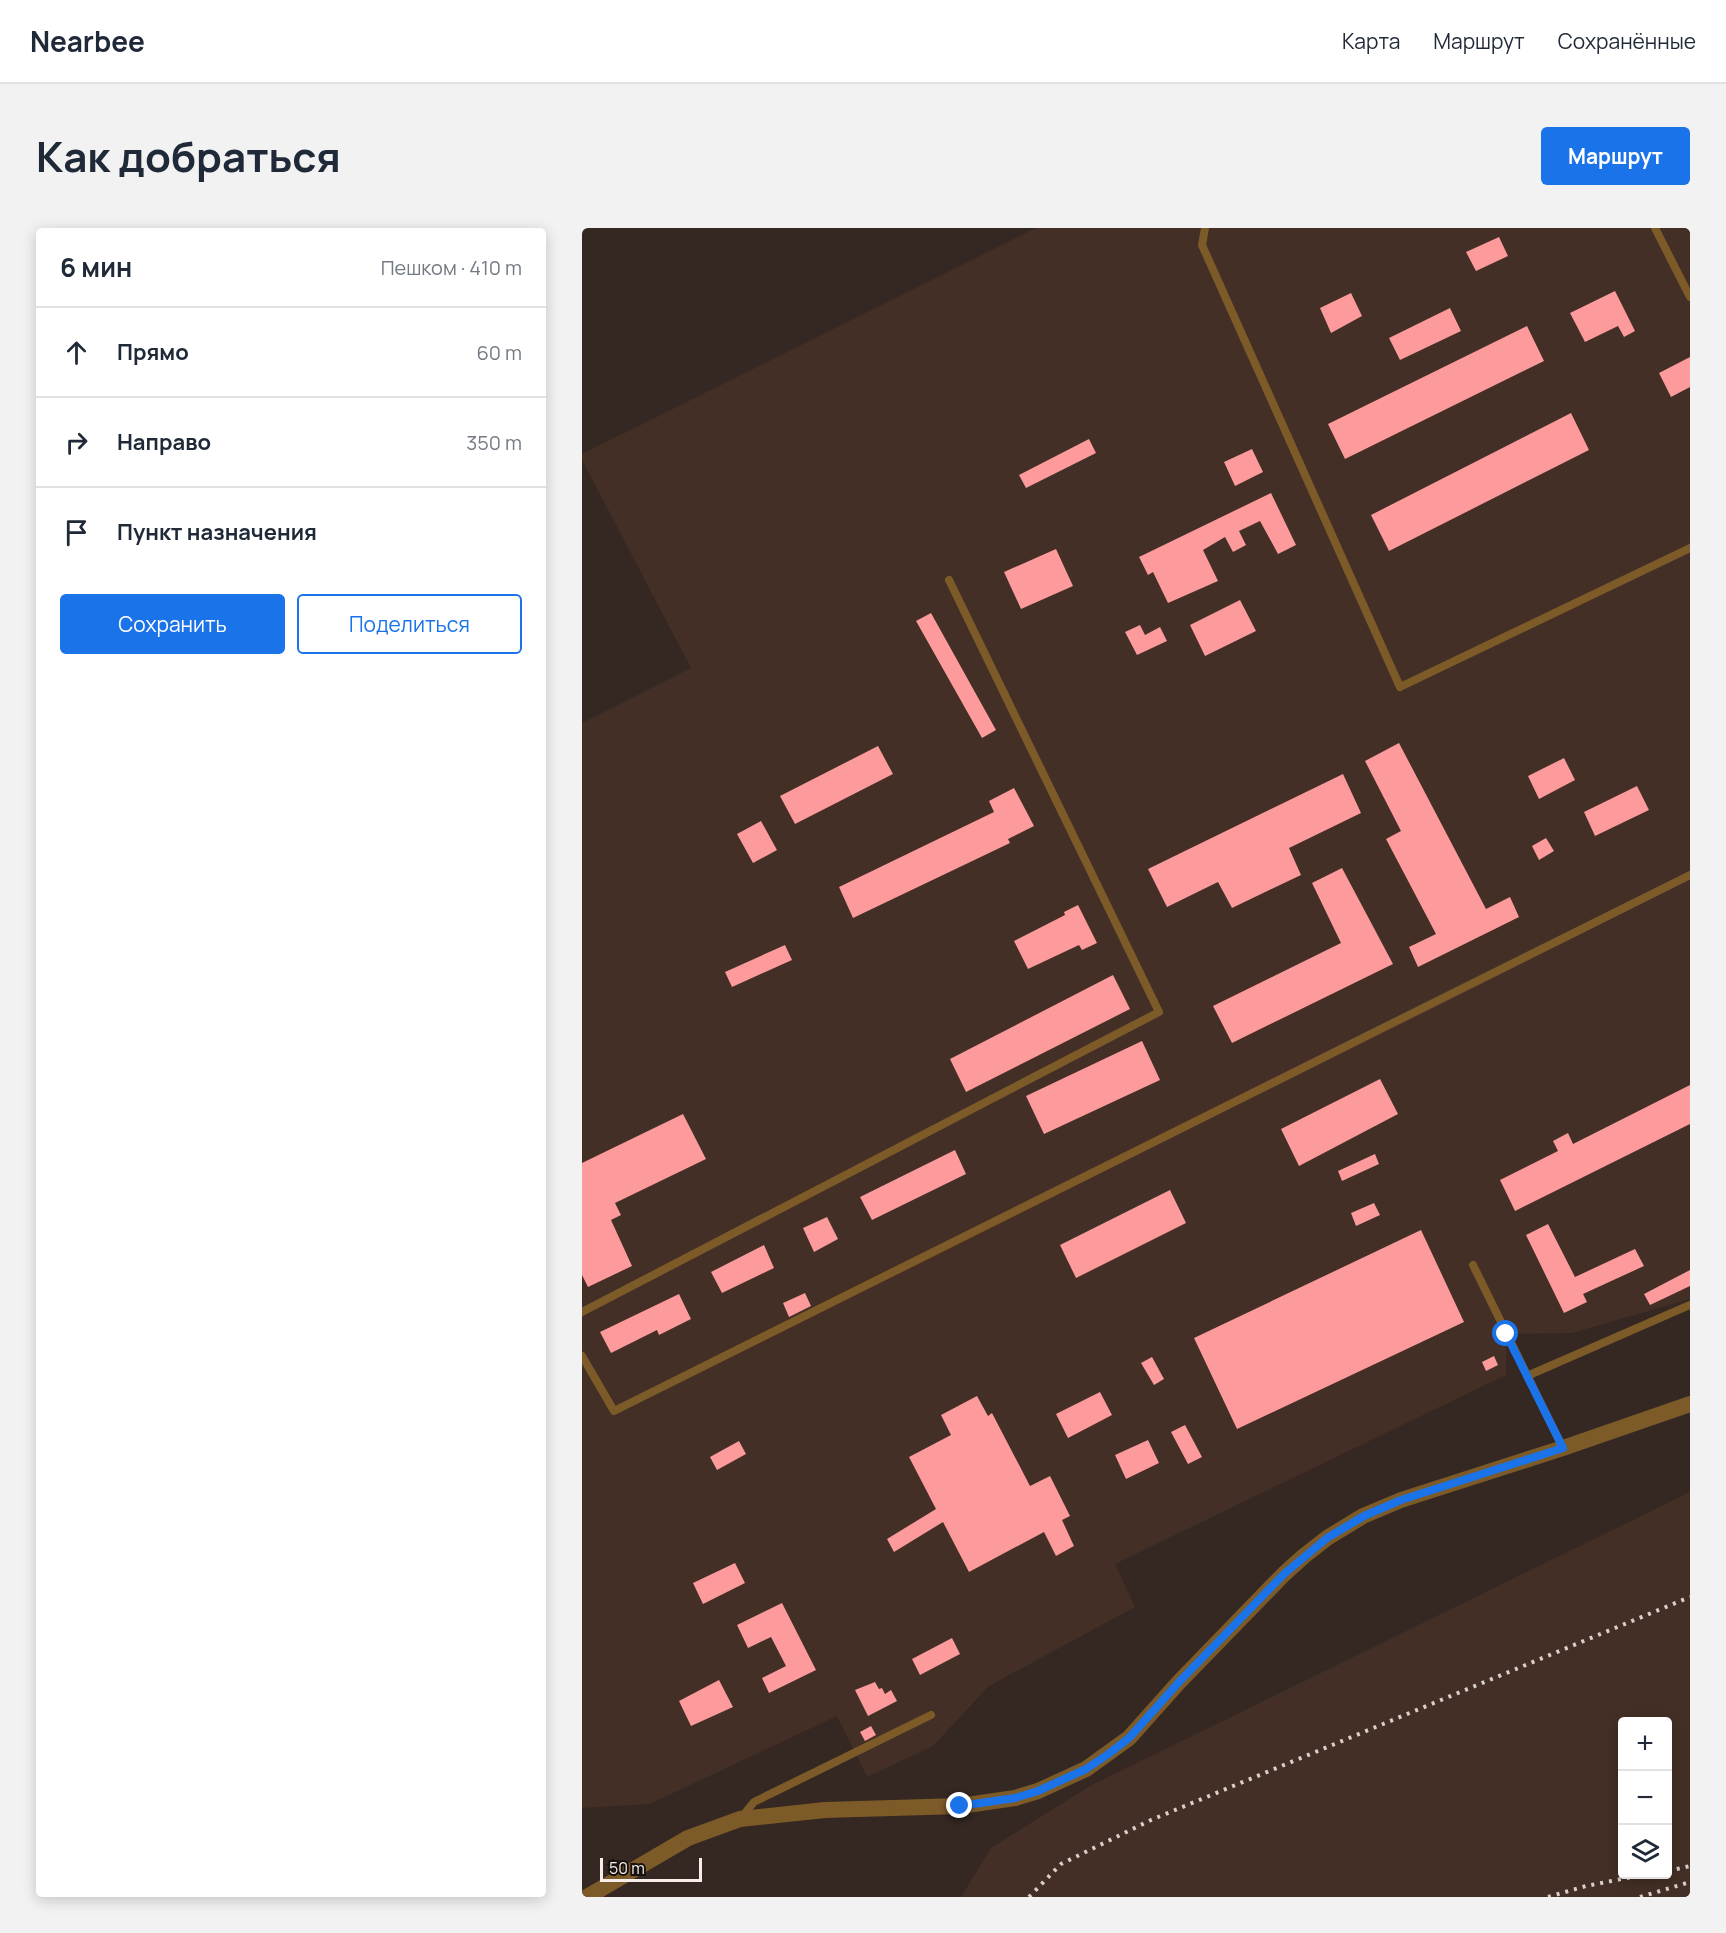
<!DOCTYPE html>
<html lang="ru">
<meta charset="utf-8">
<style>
body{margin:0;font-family:Manrope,sans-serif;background:#f2f2f3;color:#1f2937}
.controls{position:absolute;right:18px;bottom:18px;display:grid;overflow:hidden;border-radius:6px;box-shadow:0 3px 15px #0003}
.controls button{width:54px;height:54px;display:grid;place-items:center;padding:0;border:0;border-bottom:2px solid #e0e1e3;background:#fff;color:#1f2937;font:30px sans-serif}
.scale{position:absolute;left:18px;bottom:15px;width:102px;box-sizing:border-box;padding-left:6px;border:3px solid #f7ede9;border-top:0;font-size:16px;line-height:21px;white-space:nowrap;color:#f7ede9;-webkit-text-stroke:4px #18120f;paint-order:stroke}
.stop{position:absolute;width:18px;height:18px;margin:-14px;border:4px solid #1a73e8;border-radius:50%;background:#fff}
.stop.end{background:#1a73e8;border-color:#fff;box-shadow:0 2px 6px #0008}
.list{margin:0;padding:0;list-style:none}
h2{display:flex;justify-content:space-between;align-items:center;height:78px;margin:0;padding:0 24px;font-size:26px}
h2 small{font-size:20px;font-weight:400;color:#747a83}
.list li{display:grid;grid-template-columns:39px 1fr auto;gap:18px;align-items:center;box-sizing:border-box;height:90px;padding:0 24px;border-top:2px solid #e0e1e3}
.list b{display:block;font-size:22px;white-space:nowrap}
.list em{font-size:20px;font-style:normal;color:#747a83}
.actions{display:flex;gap:12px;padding:18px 24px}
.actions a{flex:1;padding:14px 0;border:2px solid #1a73e8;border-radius:6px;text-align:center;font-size:21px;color:#1a73e8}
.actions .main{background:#1a73e8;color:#fff}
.icon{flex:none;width:33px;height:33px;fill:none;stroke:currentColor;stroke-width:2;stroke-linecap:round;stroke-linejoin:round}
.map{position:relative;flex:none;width:1108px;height:1669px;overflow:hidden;border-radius:6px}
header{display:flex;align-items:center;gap:36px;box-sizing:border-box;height:84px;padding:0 30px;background:#fff;border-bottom:2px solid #e0e1e3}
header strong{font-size:28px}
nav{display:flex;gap:33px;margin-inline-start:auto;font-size:21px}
.intro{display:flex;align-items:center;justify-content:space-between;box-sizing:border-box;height:144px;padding:0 36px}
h1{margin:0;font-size:42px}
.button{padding:15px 27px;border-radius:6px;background:#1a73e8;color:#fff;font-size:21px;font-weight:700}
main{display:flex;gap:36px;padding:0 36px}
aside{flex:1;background:#fff;border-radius:6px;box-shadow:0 3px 15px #0003}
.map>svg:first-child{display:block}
.built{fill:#432f25;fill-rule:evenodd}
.building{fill:#fc9a9c}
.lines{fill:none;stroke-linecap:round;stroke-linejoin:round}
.service{stroke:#7d5b29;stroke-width:8}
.tertiary{stroke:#7d5b29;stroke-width:16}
.rail{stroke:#dad0cb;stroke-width:4;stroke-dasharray:3 6;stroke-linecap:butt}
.route{stroke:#1a73e8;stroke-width:8}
</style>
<header>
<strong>Nearbee</strong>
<nav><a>Карта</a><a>Маршрут</a><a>Сохранённые</a></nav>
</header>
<div class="intro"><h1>Как добраться</h1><a class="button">Маршрут</a></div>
<main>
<aside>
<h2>6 мин<small>Пешком · 410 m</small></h2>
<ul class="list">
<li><svg class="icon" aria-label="ahead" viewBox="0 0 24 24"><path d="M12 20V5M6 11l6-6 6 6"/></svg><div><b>Прямо</b></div><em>60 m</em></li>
<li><svg class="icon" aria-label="right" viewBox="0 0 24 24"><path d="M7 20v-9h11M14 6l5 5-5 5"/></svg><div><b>Направо</b></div><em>350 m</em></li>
<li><svg class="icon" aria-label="arrive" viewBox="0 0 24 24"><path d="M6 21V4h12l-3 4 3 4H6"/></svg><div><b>Пункт назначения</b></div></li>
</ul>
<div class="actions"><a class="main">Сохранить</a><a>Поделиться</a></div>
</aside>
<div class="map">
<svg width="1108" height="1669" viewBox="0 0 1108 1669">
<rect width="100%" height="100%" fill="#352721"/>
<path class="built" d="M454,0H1108V1071L990,1105L925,1106L924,1147L533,1336L553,1379L407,1458L351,1518L285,1549L255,1488L68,1576L0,1580V495L109,440L0,232V226Z
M1108,1264V1669H379L409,1620L508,1558ZM1040,1494H1086V1646H1040Z"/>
<path class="building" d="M917,9L926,28L894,43L884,24Z
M1033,63L1053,103L1042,109L1036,98L1003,114L988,85Z
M769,65L780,88L749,105L738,80Z
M868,80L879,103L818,132L807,110Z
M945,98L962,133L763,231L746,196Z
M1108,129V159L1089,169L1077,145Z
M989,185L1007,222L807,323L789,287Z
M507,211L514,225L444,260L437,247Z
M670,221L681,244L653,258L642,234Z
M689,265L714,317L696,326L678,293L657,303L664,317L651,324L643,309L621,322L636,353L586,375L571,344L566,347L557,329Z
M474,321L491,358L439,381L422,344Z
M658,372L674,403L623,428L608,397Z
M349,385L414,502L400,510L334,393Z
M558,397L563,407L578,399L585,413L555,427L543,404Z
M817,515L904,681L928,669L937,689L836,739L827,719L854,706L804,611L819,603L783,533Z
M296,518L311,546L213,596L198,568Z
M982,530L993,552L957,571L946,548Z
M761,546L779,585L707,620L719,647L650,680L636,654L585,679L566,641Z
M1055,558L1067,582L1013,608L1002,584Z
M432,560L452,598L426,611L428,615L271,690L257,659L412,584L407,573Z
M179,593L195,622L171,635L155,606Z
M964,610L972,623L957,632L950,618Z
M760,640L811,736L650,815L631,778L759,715L730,655Z
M496,677L515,715L500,722L497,717L446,741L432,713L483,687L482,684Z
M203,717L210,732L150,759L143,744Z
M531,747L548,781L384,864L368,831Z
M560,813L578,852L462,906L444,868Z
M798,851L816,886L717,938L699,901Z
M1108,857V896L933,983L918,952L976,923L971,913L986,905L991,916Z
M101,886L124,931L33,975L39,987L29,992L50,1038L6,1059L0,1047V935Z
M373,922L384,946L290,992L278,969Z
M793,926L797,936L760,953L756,943Z
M588,962L604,995L494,1050L478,1017Z
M792,975L798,987L774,998L769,985Z
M245,989L256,1011L232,1024L221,1000Z
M966,996L993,1049L1053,1021L1062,1038L1001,1066L1005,1074L982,1085L944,1007Z
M839,1002L882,1094L655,1201L612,1110Z
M182,1017L192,1040L140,1065L129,1044Z
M1108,1042V1058L1068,1077L1062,1066Z
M223,1065L229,1078L207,1089L201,1075Z
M97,1066L109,1091L77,1107L75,1102L29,1125L18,1104Z
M912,1128L916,1137L904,1143L900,1134Z
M570,1129L582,1151L572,1157L559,1135Z
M518,1164L530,1187L486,1210L474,1186Z
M395,1168L406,1188L410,1185L448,1258L468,1248L488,1288L480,1292L492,1318L474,1328L462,1304L387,1344L361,1294L312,1324L305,1311L354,1281L327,1229L369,1207L359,1187Z
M603,1197L620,1229L606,1236L589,1204Z
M566,1212L577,1235L544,1251L533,1227Z
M157,1213L164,1226L135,1242L128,1229Z
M153,1335L163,1355L121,1376L111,1355Z
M200,1375L234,1442L187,1465L180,1450L204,1438L189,1409L166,1420L155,1397Z
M370,1410L378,1426L338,1447L330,1431Z
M137,1452L151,1479L109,1498L97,1473Z
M293,1454L297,1461L300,1460L303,1466L309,1462L315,1473L286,1488L273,1462Z
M289,1498L294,1507L283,1513L278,1504Z"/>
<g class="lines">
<path class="service" d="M623,0L620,17L818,459L1108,320
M1073,0L1108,69
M891,1037L981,1220
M0,1084L577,784L367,352
M0,1128L32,1183L1108,647
M945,1148L1108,1077
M159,1590L172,1574L349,1487"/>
<path class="tertiary" d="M5,1669L106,1610L158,1591L243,1582L378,1578L433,1570L456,1563L504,1541L547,1510L597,1454L702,1346L722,1328L745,1310L781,1288L819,1272L981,1220L1108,1176"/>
<path class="rail" d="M1086,1643L1108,1638
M447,1669L479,1636L569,1592L1108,1369
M966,1669L1004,1658L1065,1646
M1058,1669L1108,1654"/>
</g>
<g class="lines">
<path class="route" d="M378,1578L433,1570L456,1563L504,1541L525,1527L547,1510L597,1454L702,1346L745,1310L782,1288L819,1272L981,1220L924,1106"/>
</g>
</svg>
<div class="controls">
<button>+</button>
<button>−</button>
<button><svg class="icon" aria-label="layers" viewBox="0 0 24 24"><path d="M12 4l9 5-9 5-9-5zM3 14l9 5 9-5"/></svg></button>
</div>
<div class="scale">50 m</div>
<div class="stop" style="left:924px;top:1106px"></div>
<div class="stop end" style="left:378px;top:1578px"></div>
</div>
</main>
